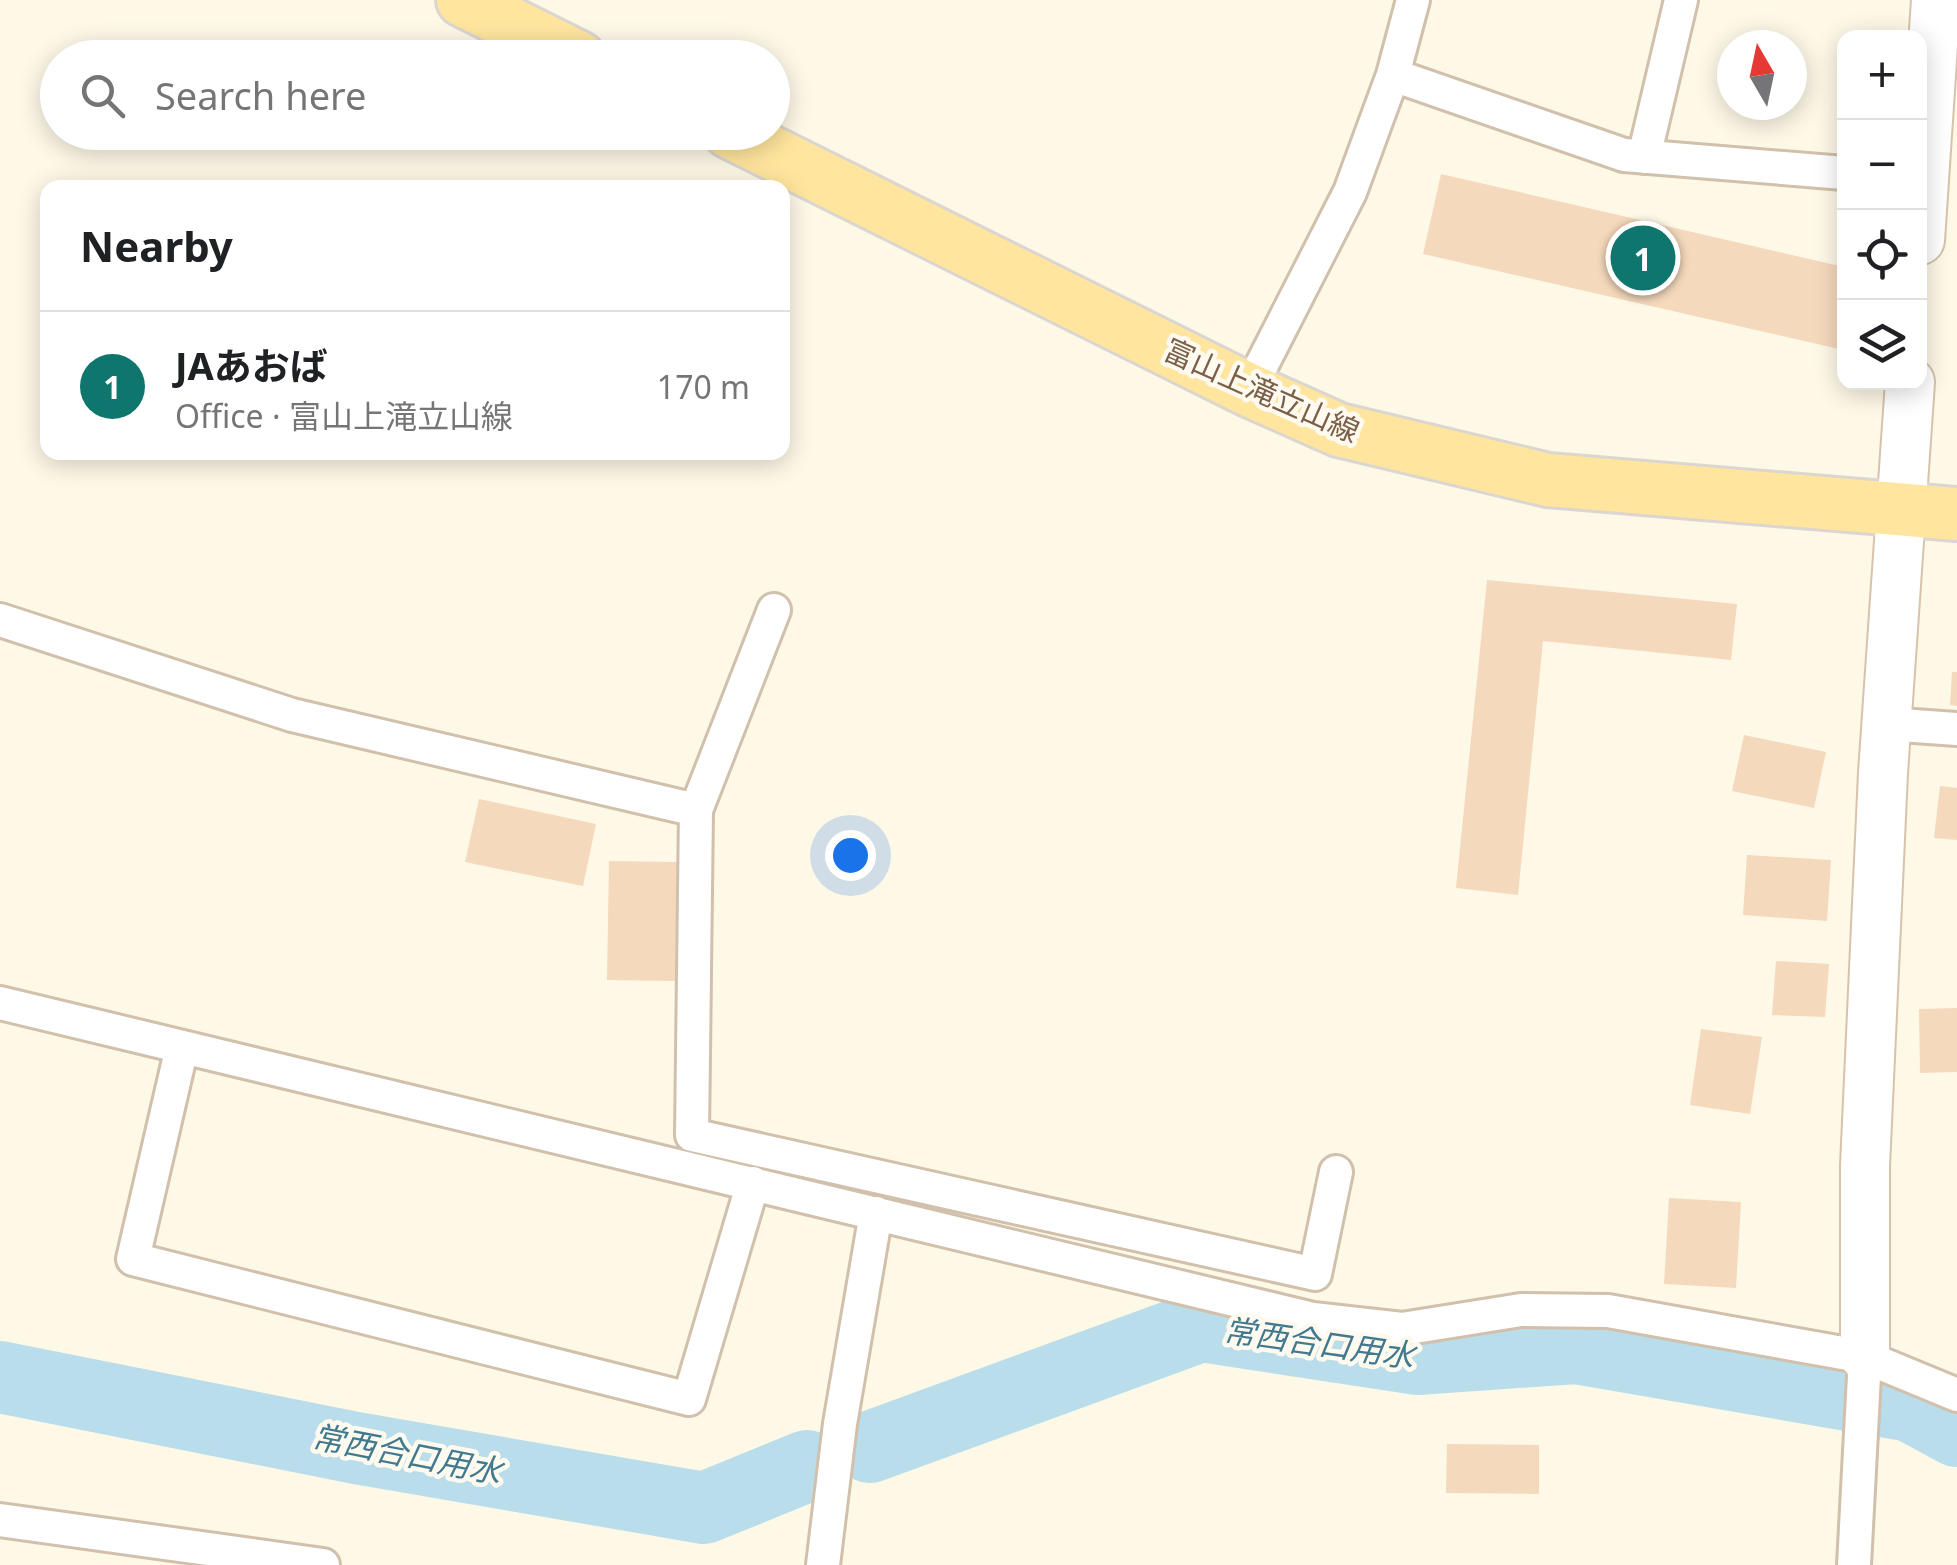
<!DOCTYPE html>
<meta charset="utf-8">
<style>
body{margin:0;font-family:"Noto Sans","Noto Sans JP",sans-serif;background:#f6f6f6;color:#202124}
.controls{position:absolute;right:30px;top:30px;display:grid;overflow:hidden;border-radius:20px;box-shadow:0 5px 25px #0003}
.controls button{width:90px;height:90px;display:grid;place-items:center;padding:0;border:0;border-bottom:2px solid #e0e0e0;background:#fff;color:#202124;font:50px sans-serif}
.compass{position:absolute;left:1717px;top:30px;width:90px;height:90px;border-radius:50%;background:#fff;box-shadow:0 5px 25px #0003;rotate:351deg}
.you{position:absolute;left:850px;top:855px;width:35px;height:35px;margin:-25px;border:8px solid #fff;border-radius:50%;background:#1a73e8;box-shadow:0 0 0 15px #1a73e833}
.badge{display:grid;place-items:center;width:65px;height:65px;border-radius:50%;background:#0f766e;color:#fff;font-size:32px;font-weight:700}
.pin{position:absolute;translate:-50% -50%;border:5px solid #fff;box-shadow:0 2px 10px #0006}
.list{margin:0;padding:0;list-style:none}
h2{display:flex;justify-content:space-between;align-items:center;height:130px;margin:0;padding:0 40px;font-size:42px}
h2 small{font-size:32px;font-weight:400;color:#757577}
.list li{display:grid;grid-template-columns:65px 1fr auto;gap:30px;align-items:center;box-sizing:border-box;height:150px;padding:0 40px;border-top:2px solid #e0e0e0}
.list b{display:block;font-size:38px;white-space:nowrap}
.list p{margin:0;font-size:32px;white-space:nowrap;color:#757577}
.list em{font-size:32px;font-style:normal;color:#757577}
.icon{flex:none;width:55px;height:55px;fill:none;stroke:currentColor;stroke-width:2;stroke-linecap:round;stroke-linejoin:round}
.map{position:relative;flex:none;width:1957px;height:1565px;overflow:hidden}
.search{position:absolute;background:#fff;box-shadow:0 5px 25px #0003;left:40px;top:40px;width:750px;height:110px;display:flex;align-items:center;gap:25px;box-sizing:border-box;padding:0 35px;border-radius:55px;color:#757577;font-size:38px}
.panel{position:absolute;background:#fff;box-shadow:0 5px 25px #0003;left:40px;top:180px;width:750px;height:280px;border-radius:20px}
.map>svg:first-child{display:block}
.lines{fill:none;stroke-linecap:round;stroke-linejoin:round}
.river{stroke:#b9ddea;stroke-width:72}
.building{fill:#f5d9bc}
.street-casing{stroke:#d1c0ab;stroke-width:38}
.secondary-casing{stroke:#d7c3ab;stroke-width:52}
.primary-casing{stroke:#dcd6d0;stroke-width:58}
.street{stroke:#fff;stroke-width:32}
.secondary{stroke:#fff;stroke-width:48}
.primary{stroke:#ffe59d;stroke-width:52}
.labels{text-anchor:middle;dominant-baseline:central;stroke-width:9;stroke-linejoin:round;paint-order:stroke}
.street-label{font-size:30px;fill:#7a6049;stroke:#fffaef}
.water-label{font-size:32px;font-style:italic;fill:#417a8f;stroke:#fffaef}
</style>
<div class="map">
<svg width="1957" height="1565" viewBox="0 0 1957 1565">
<rect width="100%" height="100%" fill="#fef8e7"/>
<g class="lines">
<path class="river" d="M0,1377L356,1448L704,1508L807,1466
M870,1447L1201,1326L1417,1359L1576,1348L1911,1406L1957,1431"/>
</g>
<path class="building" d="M1441,174L1844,267V325L1839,349L1423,254Z
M1487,580L1737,604L1731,660L1543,641L1518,895L1456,888Z
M1952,672H1957V706L1950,705Z
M1744,735L1826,752L1814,808L1732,791Z
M1940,786L1957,788V840L1934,838Z
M479,799L596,824L583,886L465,862Z
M1747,855L1831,860L1827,921L1743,915Z
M609,861L677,862L675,981L607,980Z
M1776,961L1829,964L1825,1017L1772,1015Z
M1957,1008V1072L1920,1073L1919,1009Z
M1701,1029L1762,1037L1750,1114L1690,1105Z
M1669,1198L1741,1202L1736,1288L1664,1284Z
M1447,1444L1539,1445V1494L1446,1493Z"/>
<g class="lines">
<defs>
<path id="street" d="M1413,0L1393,75L1624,155L1844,173
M1644,157L1681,0
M1249,390L1350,192L1393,75
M0,620L292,715L696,810L692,1135L1315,1274L1336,1172
M1886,724L1957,729
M696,810L774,610
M0,1003L1313,1319L1402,1329L1521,1310L1608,1311L1865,1357L1957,1395
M182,1047L133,1259L689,1399L753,1183
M0,1520L323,1565
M823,1565L840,1424L876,1213
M1854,1565L1865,1357"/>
<path id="secondary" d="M1920,240L1936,0
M1865,1357V1166L1883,773L1910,382"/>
<path id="primary" d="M463,0L579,58
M730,132L1249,390L1339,430L1548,480L1957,514"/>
</defs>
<use href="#street" class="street-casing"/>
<use href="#secondary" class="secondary-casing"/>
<use href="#primary" class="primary-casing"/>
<use href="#street" class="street"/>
<use href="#secondary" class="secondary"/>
<use href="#primary" class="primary"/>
</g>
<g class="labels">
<g class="street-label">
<text transform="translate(1262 390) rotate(24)">富山上滝立山線</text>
</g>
<g class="water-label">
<text transform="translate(1319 1342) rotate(8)">常西合口用水</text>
<text transform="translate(407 1453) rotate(11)">常西合口用水</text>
</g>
</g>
</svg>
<div class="controls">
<button>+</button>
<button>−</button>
<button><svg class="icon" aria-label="locate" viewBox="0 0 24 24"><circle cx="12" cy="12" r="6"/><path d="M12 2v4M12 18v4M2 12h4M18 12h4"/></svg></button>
<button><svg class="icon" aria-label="layers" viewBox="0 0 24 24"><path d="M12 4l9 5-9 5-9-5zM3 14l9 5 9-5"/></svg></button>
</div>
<svg class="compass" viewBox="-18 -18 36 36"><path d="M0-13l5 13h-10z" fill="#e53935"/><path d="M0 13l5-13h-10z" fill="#757577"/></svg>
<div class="you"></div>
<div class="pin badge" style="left:1643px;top:258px">1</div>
<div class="search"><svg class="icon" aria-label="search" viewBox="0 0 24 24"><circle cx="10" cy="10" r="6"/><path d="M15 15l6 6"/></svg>Search here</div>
<section class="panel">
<h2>Nearby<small></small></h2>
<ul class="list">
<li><span class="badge">1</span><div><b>JAあおば</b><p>Office · 富山上滝立山線</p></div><em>170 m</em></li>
</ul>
</section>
</div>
